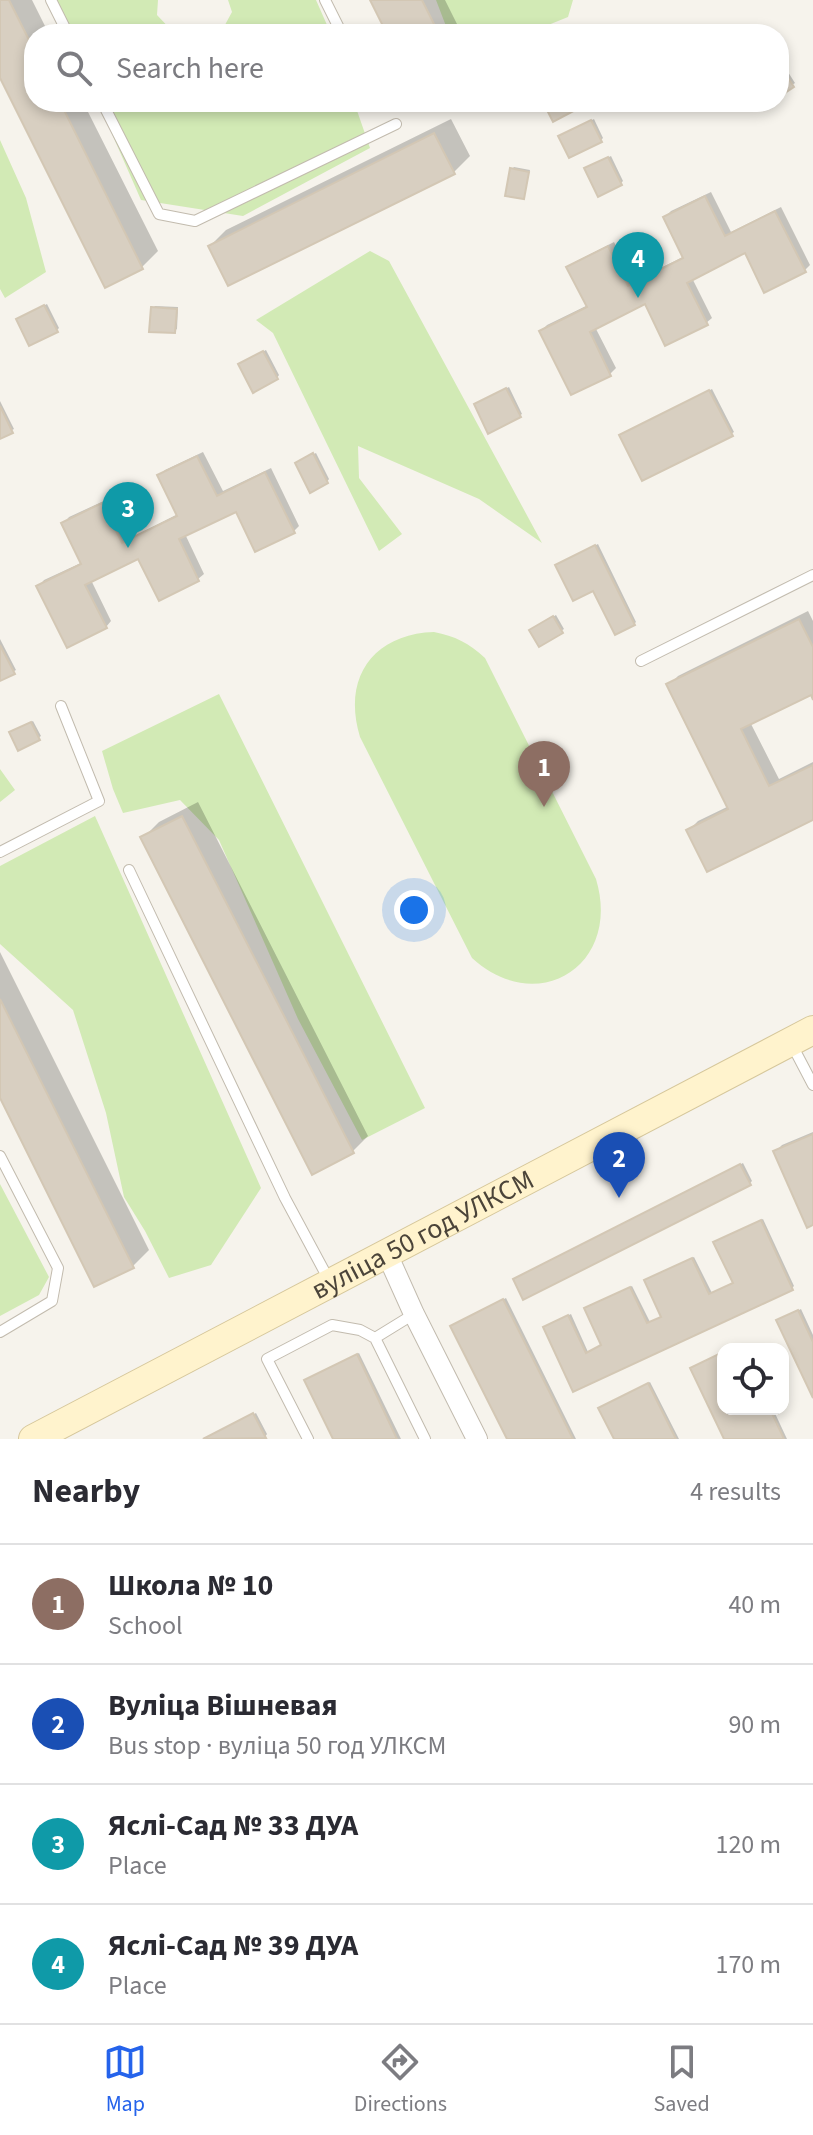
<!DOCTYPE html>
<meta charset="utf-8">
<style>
body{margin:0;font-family:"Source Sans 3",sans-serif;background:#f7f7f7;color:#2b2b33}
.controls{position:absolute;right:24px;bottom:24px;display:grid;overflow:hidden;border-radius:16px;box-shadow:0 4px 12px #0003}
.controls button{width:72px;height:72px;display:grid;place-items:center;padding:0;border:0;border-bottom:2px solid #e1e1e2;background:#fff;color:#2b2b33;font:40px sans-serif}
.you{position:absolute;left:414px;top:910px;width:28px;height:28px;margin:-20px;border:6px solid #fff;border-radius:50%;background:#1a73e8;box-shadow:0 0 0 12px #1a73e833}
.badge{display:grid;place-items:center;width:52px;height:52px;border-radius:50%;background:#2563eb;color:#fff;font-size:26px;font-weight:700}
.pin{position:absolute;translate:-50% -66px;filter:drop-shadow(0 2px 4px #0008)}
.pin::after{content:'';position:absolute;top:42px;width:28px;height:24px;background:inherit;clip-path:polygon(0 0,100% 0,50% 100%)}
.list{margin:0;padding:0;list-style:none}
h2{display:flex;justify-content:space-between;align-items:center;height:104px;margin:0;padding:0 32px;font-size:34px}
h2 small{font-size:26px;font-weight:400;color:#7c7c81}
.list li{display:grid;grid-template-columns:52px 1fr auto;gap:24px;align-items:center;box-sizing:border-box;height:120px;padding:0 32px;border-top:2px solid #e1e1e2}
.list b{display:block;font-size:30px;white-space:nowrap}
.list p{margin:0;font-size:26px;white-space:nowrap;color:#7c7c81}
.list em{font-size:26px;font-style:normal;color:#7c7c81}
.icon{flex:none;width:44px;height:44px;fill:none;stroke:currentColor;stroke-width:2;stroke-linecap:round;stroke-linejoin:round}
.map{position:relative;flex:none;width:813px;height:1439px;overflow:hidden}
.search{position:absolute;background:#fff;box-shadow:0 4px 12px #0003;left:24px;right:24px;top:24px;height:88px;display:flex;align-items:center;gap:20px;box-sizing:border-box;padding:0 28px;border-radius:32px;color:#7c7c81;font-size:30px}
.sheet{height:584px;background:#fff}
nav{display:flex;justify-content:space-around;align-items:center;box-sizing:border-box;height:112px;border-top:2px solid #e1e1e2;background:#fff;font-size:22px;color:#7c7c81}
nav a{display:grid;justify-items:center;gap:4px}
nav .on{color:#2563eb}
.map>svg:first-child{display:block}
.green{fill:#d2eab5}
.shadow{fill:#0003}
.building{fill:#d8cfc1;stroke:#d3c7b4;stroke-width:2}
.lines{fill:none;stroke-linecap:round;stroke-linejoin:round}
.lane-casing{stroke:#c2bbae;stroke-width:12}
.street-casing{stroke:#c2bbae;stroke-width:22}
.secondary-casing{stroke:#d6c79b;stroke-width:30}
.lane{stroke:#fff;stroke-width:10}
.street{stroke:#fff;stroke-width:20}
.secondary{stroke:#fff3cd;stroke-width:28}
.labels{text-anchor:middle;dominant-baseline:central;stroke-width:7;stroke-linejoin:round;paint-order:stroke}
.street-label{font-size:28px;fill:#4b4439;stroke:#fff}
</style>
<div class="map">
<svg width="813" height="1439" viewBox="0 0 813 1439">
<rect width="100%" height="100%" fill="#f6f3ec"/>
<path class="green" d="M52,0H158L157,15L175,34H67Z
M228,0H316L331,34H220L232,12Z
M436,0H573L568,17L526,34H449Z
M98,102H354L370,148L243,216L141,200Z
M0,140L26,198L46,272L5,298L0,289Z
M370,251L389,261L542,543L479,499L358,446L359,478L402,534L379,551L273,333L256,320Z
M434,632C455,636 469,643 485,658L596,879C622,965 538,1018 472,958L360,737C342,678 373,634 434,632Z
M219,694L425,1108L362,1140L298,1019L219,840L180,800L123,813L113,789L102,751Z
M0,769L15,790L0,802Z
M95,816L261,1188L211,1265L169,1278L145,1231L124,1197L106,1113L73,1010L0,944V866Z
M0,1184L49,1277L39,1295L0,1316Z"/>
<path class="shadow" d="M0,0H32L49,34H34V102H83L158,251L142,267L0,73Z
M372,0H445L458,26L450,34H389Z
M781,61L795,83L779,94V62Z
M451,119L470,156L454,172L210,246L226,230Z
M594,119L603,138L601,140L563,134Z
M611,156L623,181L621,183L588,167Z
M514,167L530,170L523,197L512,169Z
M711,192L731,232L781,207L810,265L805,270L745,251L692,278L712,318L706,323L645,301L595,327L616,368L610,374L572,393L541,331L547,325L588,305L569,267L575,262L614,242L634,281L685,256L665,217L671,211Z
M47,304L59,328L57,330L21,317Z
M155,306L178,307L177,329L174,331L153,308Z
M266,350L279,375L277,378L242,362Z
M509,387L522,414L519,416L478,402Z
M712,389L734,432L731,434L624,433Z
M0,401L14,429L0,436Z
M203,452L223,491L271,468L299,526L294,531L237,509L185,534L204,574L198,579L139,556L91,580L111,621L106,627L39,586L44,580L83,562L64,523L69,517L108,499L128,539L178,514L159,476L165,470Z
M316,453L329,479L327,482L299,461Z
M598,544L636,622L634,624L594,588L560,563Z
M808,611L813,621V695L812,692L750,722L779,779L813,762V821L812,819L689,830L698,821L729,806L669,685L678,676Z
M556,615L564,629L540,644L534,628Z
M0,639L16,670L0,679Z
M33,721L41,736L38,738L14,730Z
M198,802L368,1136L352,1152L143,838L159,822Z
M0,952L149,1250L133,1266L0,1094Z
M813,1132V1223L776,1151L782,1145Z
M743,1163L752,1181L749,1184L517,1277Z
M763,1219L794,1286L792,1288L574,1389L548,1325L571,1314L588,1352L603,1345L588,1306L632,1286L650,1322L663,1316L646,1280L648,1278L694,1257L712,1293L734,1283L718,1240Z
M506,1298L576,1439H509L455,1324Z
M801,1309L813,1335V1394L781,1319Z
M741,1344L744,1349H730Z
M723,1352V1409H773L787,1439H726L692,1368Z
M359,1353L401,1439H335L309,1378Z
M650,1382L679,1439H616L603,1406Z
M256,1413L267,1434L265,1437L260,1439H204Z"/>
<path class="building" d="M0,0H9L34,50V102H60L143,269L105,288L0,78Z
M370,0H422L439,34H387Z
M779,64L794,87L779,97Z
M543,102H578L581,107L553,122Z
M591,120L602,142L569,158L558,136Z
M434,133L455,174L228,286L208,246Z
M608,157L622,185L598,197L584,168Z
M510,168L529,172L524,199L505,196Z
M705,196L725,236L775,211L806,272L764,293L745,253L687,283L708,325L665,346L645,304L590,332L611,376L571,395L539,331L587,307L566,267L608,246L628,286L683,258L663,217Z
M44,305L58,332L29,346L16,319Z
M151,307L177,309L175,333L149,332Z
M263,351L278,379L253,393L238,364Z
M506,388L521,417L488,434L474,404Z
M709,390L733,436L642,481L619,435Z
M0,406L13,433L0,439Z
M313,453L328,483L310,493L295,463Z
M197,456L217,496L265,472L295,533L255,552L236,512L179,539L199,581L159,601L138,559L85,585L107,628L67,648L36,586L81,564L61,523L102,503L122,543L177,516L157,475Z
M595,545L635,625L615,635L593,591L573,601L555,565Z
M553,616L563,633L539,647L529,630Z
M799,619L813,647V700L811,695L741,729L769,786L813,765V820L707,872L686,830L728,809L666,684Z
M0,645L15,674L0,681Z
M31,722L40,740L18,751L9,732Z
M182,816L354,1153L312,1175L140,837Z
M0,999L134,1268L94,1287L0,1098Z
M813,1134V1225L807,1228L773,1151Z
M740,1164L751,1185L523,1300L513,1279Z
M761,1220L793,1290L573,1392L543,1327L568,1315L586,1353L601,1345L584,1308L630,1287L647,1323L661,1317L644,1280L692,1258L709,1294L733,1283L713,1242Z
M503,1299L573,1439H507L450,1326Z
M798,1310L813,1342V1398L776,1320Z
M723,1352V1409H770L784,1439H724L690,1368Z
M357,1354L397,1439H333L304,1380Z
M648,1383L676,1439H614L598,1408Z
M253,1413L266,1438L203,1439Z"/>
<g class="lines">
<defs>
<path id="lane" d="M51,0L68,34
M325,0L342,34
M102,102L159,214L195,221L396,124
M641,661L813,575
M0,852L99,801L61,706
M129,870L285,1198L329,1280
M791,1043L813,1085
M0,1156L58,1268L52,1301L0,1332
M375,1338L425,1439
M308,1439L267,1359L332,1325L360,1330L375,1338L414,1314"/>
<path id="street" d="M387,1254L414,1314L477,1439"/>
<g id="secondary">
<path id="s1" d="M33,1439L813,1030"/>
</g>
</defs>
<use href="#lane" class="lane-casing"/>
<use href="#street" class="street-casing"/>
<use href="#secondary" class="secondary-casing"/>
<use href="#lane" class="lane"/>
<use href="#street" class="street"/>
<use href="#secondary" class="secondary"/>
</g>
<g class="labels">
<g class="street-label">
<text stroke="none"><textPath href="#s1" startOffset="440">вуліца 50 год УЛКСМ</textPath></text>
</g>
</g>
</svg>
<div class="controls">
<button><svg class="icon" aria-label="locate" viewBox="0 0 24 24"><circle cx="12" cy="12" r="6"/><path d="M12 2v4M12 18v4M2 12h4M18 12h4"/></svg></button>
</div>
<div class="you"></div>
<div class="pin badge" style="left:544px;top:807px;background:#8d6e63">1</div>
<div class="pin badge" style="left:619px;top:1198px;background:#1a4fb4">2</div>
<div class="pin badge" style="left:128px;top:548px;background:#0f9aa8">3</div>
<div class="pin badge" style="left:638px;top:298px;background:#0f9aa8">4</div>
<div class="search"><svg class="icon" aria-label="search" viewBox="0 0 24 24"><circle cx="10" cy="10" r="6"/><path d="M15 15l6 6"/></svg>Search here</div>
</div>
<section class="sheet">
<h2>Nearby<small>4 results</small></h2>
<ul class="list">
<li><span class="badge" style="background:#8d6e63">1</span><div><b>Школа № 10</b><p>School</p></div><em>40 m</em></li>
<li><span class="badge" style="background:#1a4fb4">2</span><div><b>Вуліца Вішневая</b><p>Bus stop · вуліца 50 год УЛКСМ</p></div><em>90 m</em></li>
<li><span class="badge" style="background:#0f9aa8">3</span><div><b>Яслі-Сад № 33 ДУА</b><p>Place</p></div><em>120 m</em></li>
<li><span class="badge" style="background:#0f9aa8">4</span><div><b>Яслі-Сад № 39 ДУА</b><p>Place</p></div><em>170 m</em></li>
</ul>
</section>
<nav>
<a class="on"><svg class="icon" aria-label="map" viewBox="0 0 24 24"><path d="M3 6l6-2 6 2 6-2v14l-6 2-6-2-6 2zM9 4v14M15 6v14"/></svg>Map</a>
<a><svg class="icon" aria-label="directions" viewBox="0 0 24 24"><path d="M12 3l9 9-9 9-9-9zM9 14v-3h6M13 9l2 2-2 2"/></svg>Directions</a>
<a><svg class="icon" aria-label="saved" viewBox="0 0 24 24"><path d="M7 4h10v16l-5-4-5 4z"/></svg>Saved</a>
</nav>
